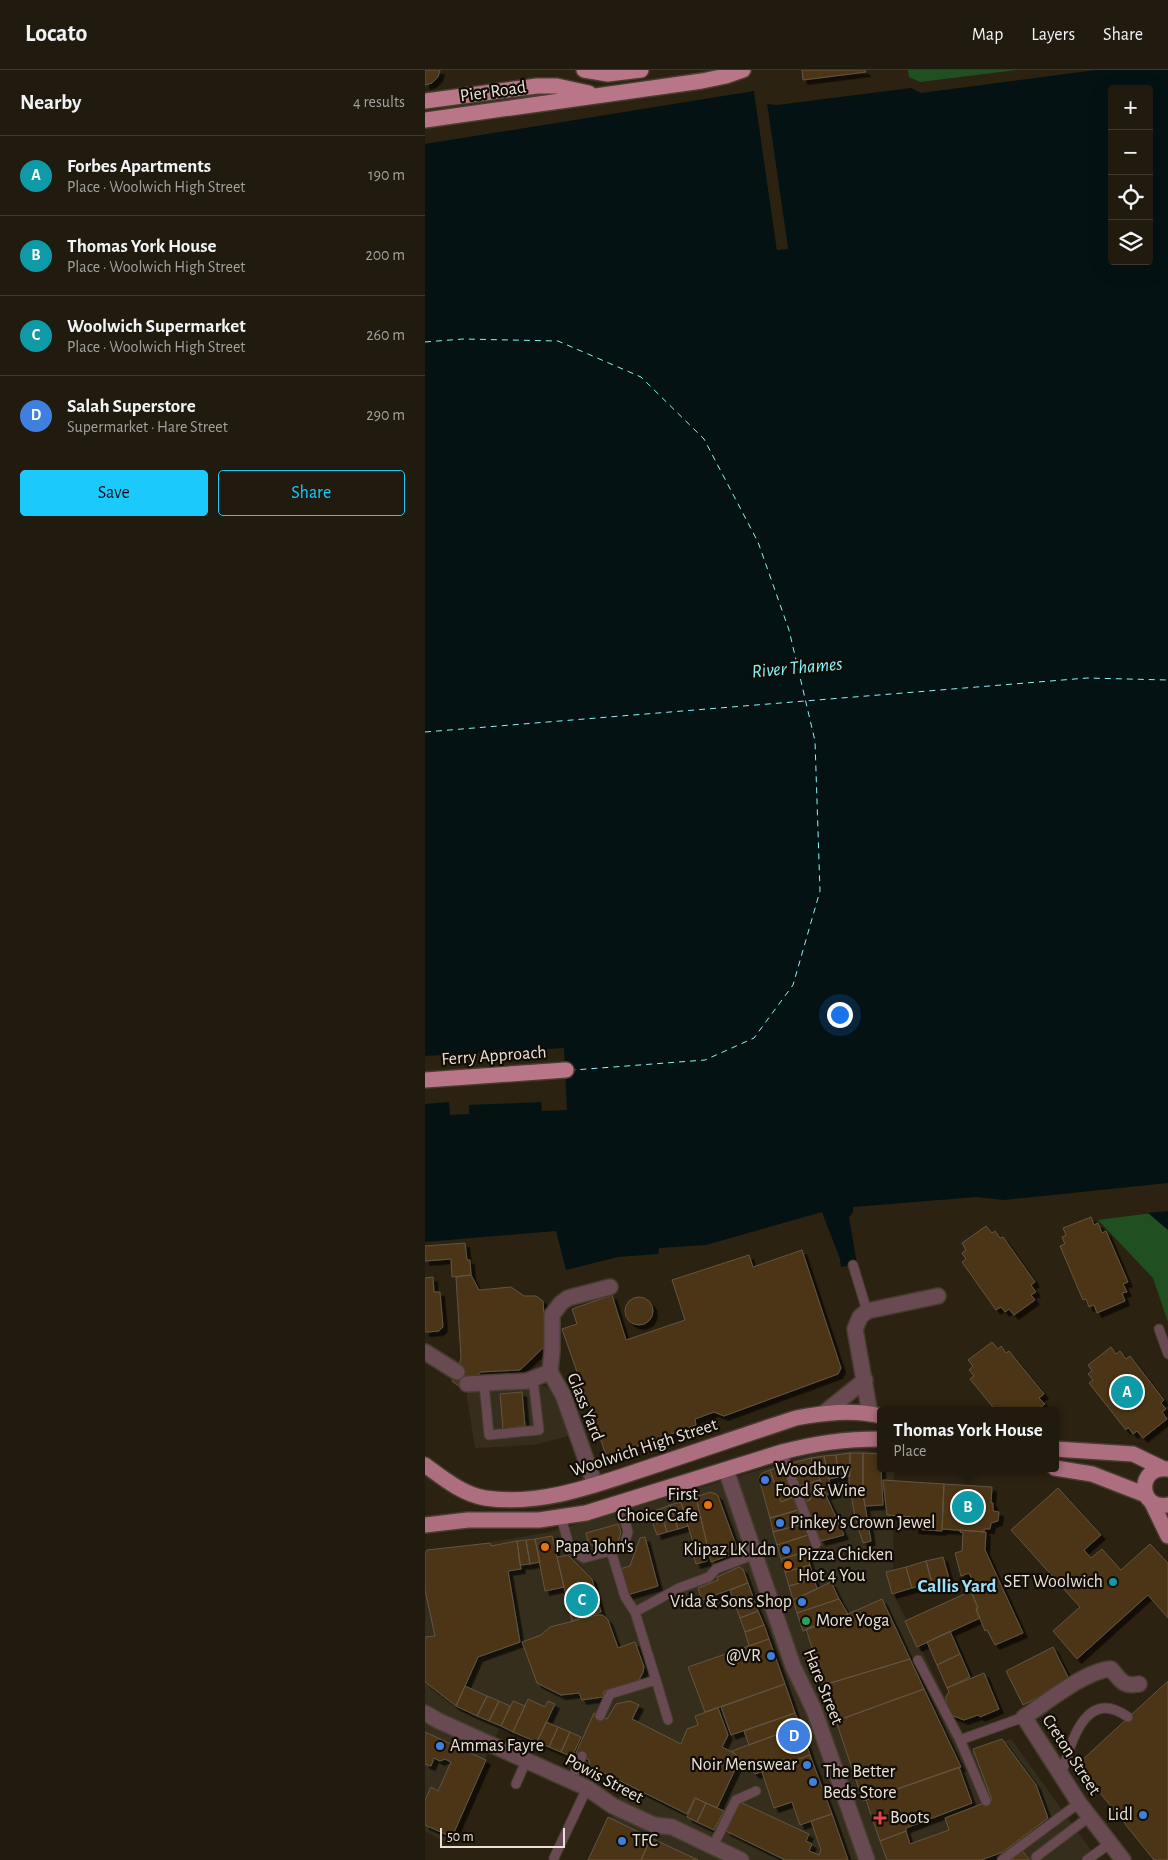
<!DOCTYPE html>
<meta charset="utf-8">
<style>
body{margin:0;font-family:"Alegreya Sans",sans-serif;background:#2d271c;color:#f1f3f6}
.controls{position:absolute;right:15px;top:15px;display:grid;overflow:hidden;border-radius:5px;box-shadow:0 5px 20px #0002}
.controls button{width:45px;height:45px;display:grid;place-items:center;padding:0;border:0;border-bottom:1px solid #3e382e;background:#211a0e;color:#f1f3f6;font:25px sans-serif}
.scale{position:absolute;left:15px;bottom:12px;width:125px;box-sizing:border-box;padding-left:5px;border:2px solid #e8e1d7;border-top:0;font-size:14px;line-height:18px;white-space:nowrap;color:#e8e1d7;-webkit-text-stroke:4px #110c06;paint-order:stroke}
.you{position:absolute;left:414px;top:944px;width:18px;height:18px;margin:-12px;border:4px solid #fff;border-radius:50%;background:#1a73e8;box-shadow:0 0 0 8px #1a73e833}
.badge{display:grid;place-items:center;width:32px;height:32px;border-radius:50%;background:#1cc9fc;color:#fff;font-size:16px;font-weight:700}
.pin{position:absolute;translate:-50% -50%;border:2px solid #fff;box-shadow:0 1px 5px #0006}
.popup{position:absolute;left:452px;top:1337px;width:182px;height:65px;box-sizing:border-box;display:grid;place-content:center;border-radius:5px;background:#211a0e;filter:drop-shadow(0 1px 4px #0005);font-size:16px;white-space:nowrap;color:#a2a19e}
.popup b{font-size:19px;color:#f1f3f6}
.popup::after{content:'';position:absolute;left:50%;top:100%;margin-left:-10px;border:10px solid transparent;border-top-color:#211a0e}
.list{margin:0;padding:0;list-style:none}
h2{display:flex;justify-content:space-between;align-items:center;height:65px;margin:0;padding:0 20px;font-size:21px}
h2 small{font-size:16px;font-weight:400;color:#a2a19e}
.list li{display:grid;grid-template-columns:32px 1fr auto;gap:15px;align-items:center;box-sizing:border-box;height:80px;padding:0 20px;border-top:1px solid #3e382e}
.list b{display:block;font-size:19px;white-space:nowrap}
.list p{margin:0;font-size:16px;white-space:nowrap;color:#a2a19e}
.list em{font-size:16px;font-style:normal;color:#a2a19e}
.actions{display:flex;gap:10px;padding:15px 20px}
.actions a{flex:1;padding:11px 0;border:1px solid #1cc9fc;border-radius:5px;text-align:center;font-size:18px;color:#1cc9fc}
.actions .main{background:#1cc9fc;color:#111}
.icon{flex:none;width:28px;height:28px;fill:none;stroke:currentColor;stroke-width:2;stroke-linecap:round;stroke-linejoin:round}
.map{position:relative;flex:none;width:743px;height:1790px;overflow:hidden}
header{display:flex;align-items:center;gap:30px;box-sizing:border-box;height:70px;padding:0 25px;background:#211a0e;border-bottom:1px solid #3e382e}
header strong{font-size:24px}
nav{display:flex;gap:28px;margin-inline-start:auto;font-size:18px}
main{display:flex}
aside{flex:1;background:#211a0e}
.map>svg:first-child{display:block}
.commercial{fill:#352e1d}
.green{fill:#205021}
.water{fill:#051213;fill-rule:evenodd}
.pier{fill:#2c2212}
.lines{fill:none;stroke-linecap:round;stroke-linejoin:round}
.ferry{stroke:#87f5f9;stroke-width:1;stroke-dasharray:6 5;stroke-linecap:butt}
.building{fill:#4c3614;stroke:#615544;filter:url(#shadow)}
.service-casing{stroke:#463d2e;stroke-width:11}
.minor-casing{stroke:#463d2e;stroke-width:18}
.primary-casing{stroke:#463d2e;stroke-width:18}
.trunk-casing{stroke:#463d2e;stroke-width:18}
.service{stroke:#694a52;stroke-width:9}
.minor{stroke:#694a52;stroke-width:15}
.primary{stroke:#ad6f80;stroke-width:15}
.trunk{stroke:#ba7689;stroke-width:15}
.shop-dot{fill:#3f7fe0;stroke:#110c06;stroke-width:2}
.food-dot{fill:#e8710a;stroke:#110c06;stroke-width:2}
.culture-dot{fill:#0f9aa8;stroke:#110c06;stroke-width:2}
.leisure-dot{fill:#2e9e5b;stroke:#110c06;stroke-width:2}
.health-dot{fill:#e0444e;stroke:#110c06;stroke-width:2}
.labels{text-anchor:middle;dominant-baseline:central;stroke-width:4.5;stroke-linejoin:round;paint-order:stroke}
.street-label{font-size:18px;fill:#e8e1d7;stroke:#110c06}
.poi-label{font-size:18px;fill:#e8e1d7;stroke:#110c06;text-anchor:start}
.water-label{font-size:19px;font-style:italic;fill:#87f5f9;stroke:#110c06}
.neighbourhood-label{font-size:19px;font-weight:bold;fill:#9ce2fe;stroke:#110c06}
</style>
<header>
<strong>Locato</strong>
<nav><a>Map</a><a>Layers</a><a>Share</a></nav>
</header>
<main>
<aside>
<h2>Nearby<small>4 results</small></h2>
<ul class="list">
<li><span class="badge" style="background:#0f9aa8">A</span><div><b>Forbes Apartments</b><p>Place · Woolwich High Street</p></div><em>190 m</em></li>
<li><span class="badge" style="background:#0f9aa8">B</span><div><b>Thomas York House</b><p>Place · Woolwich High Street</p></div><em>200 m</em></li>
<li><span class="badge" style="background:#0f9aa8">C</span><div><b>Woolwich Supermarket</b><p>Place · Woolwich High Street</p></div><em>260 m</em></li>
<li><span class="badge" style="background:#3f7fe0">D</span><div><b>Salah Superstore</b><p>Supermarket · Hare Street</p></div><em>290 m</em></li>
</ul>
<div class="actions"><a class="main">Save</a><a>Share</a></div>
</aside>
<div class="map">
<svg width="743" height="1790" viewBox="0 0 743 1790">
<defs>
<filter id="shadow"><feDropShadow dx="4.5" dy="4.5" stdDeviation="0" flood-color="#0009"/></filter>
</defs>
<rect width="100%" height="100%" fill="#2c2212"/>
<path class="commercial" d="M115,1315L124,1318L130,1329L143,1366L109,1375L50,1378L41,1321Z
M434,1380L455,1383L456,1398H469L468,1523L547,1681L586,1669L673,1790H168L201,1710L74,1659L22,1773L0,1761V1485L2,1483L125,1462L386,1385Z"/>
<path class="green" d="M483,0H592L495,12L484,7Z
M743,1141V1252L728,1208L673,1150Z"/>
<path class="water" d="M671,0H743V1113L579,1130L551,1127L428,1137V1142L424,1147L433,1200L427,1195L416,1197L415,1189L397,1142L281,1175L234,1178L233,1184L193,1187L141,1200L131,1161L0,1172V74L329,21L352,180L363,178L342,34L352,35L486,18L496,23ZM687,19H724V191H687Z
M743,1141V1160L723,1143Z"/>
<path class="pier" d="M329,21L332,24L354,177L361,176L340,32L342,34L363,179L352,180Z
M139,978L142,1040L117,1041L116,1032L44,1035V1044L25,1045L24,1032L0,1034V986Z"/>
<g class="lines">
<path class="ferry" d="M0,272L38,269L133,271L216,307L279,369L333,472L364,560L390,671L395,821L368,915L329,968L280,990L149,1000
M0,662L662,608L743,610"/>
</g>
<path class="building" d="M0,0H15L13,7L7,13L0,15Z
M377,0H440L441,2L378,10Z
M666,1147L669,1155L673,1153L677,1163L681,1161L703,1212L698,1214L702,1222L697,1223L700,1231L672,1243L669,1235L664,1237L661,1229L658,1230L635,1176L640,1174L637,1167L641,1165L638,1158Z
M561,1156L567,1163L570,1161L575,1168L578,1167L610,1212L606,1215L611,1222L606,1225L610,1230L589,1245L584,1239L580,1242L576,1237L571,1240L537,1192L541,1189L537,1183L541,1180L537,1173Z
M40,1173L42,1190H45L46,1205L27,1207L26,1189L0,1191V1176Z
M377,1180L416,1298L413,1304L299,1346L289,1342L270,1349L271,1355L183,1387L181,1385L137,1259L152,1254L147,1239L187,1225L201,1270L260,1250L247,1210L324,1185L328,1197Z
M46,1205L54,1220L86,1217L99,1226H111L118,1231L121,1275L95,1300L56,1302L37,1319L27,1311L32,1302L36,1288L31,1207Z
M8,1207L9,1222H15L18,1257L14,1261L3,1262H0V1208Z
M200 1241a14 14 0 1 1 28 0a14 14 0 1 1-28 0Z
M567,1272L573,1279L576,1276L581,1283L584,1281L619,1324L614,1328L620,1334L616,1337L618,1341H571L545,1309L549,1306L544,1300L548,1296L543,1290Z
M686,1277L691,1284L695,1281L701,1289L705,1286L739,1330L736,1333L741,1339L737,1342L742,1349L718,1368L712,1361L708,1364L703,1357L701,1360L664,1313L668,1310L663,1304L667,1301L663,1295Z
M97,1322L100,1356L78,1359L75,1324Z
M425,1383H438V1424L446,1471L438,1473L430,1447L424,1414Z
M425,1383V1406L414,1407L411,1385Z
M438,1383L455,1384L458,1435L440,1436L438,1424Z
M411,1385L414,1407L404,1409L399,1386Z
M399,1386L407,1424L401,1425L386,1388Z
M386,1388L395,1410L371,1417L363,1394Z
M357,1396L368,1427L356,1432L345,1400Z
M345,1400L356,1432L368,1427L373,1440L345,1448L334,1408L337,1403Z
M395,1410L399,1421L384,1426L386,1429L378,1433L371,1417Z
M458,1410L519,1414L517,1461L489,1459L490,1447L462,1445Z
M519,1414L567,1417L566,1433H568V1441L574,1442L573,1451L566,1453L565,1459H559V1462L517,1459Z
M633,1418L676,1465L659,1480L666,1488L677,1479L696,1500L725,1474L743,1493V1548L723,1525L652,1589L628,1561L655,1537L586,1460Z
M399,1421L419,1465L396,1471L378,1433L386,1429L384,1426Z
M285,1422L291,1424L293,1426L312,1478L308,1484L286,1492L271,1427Z
M271,1427L282,1474L269,1476L256,1432Z
M256,1432L263,1456L253,1459L245,1435Z
M245,1435L253,1459L242,1462L235,1439Z
M235,1439L242,1462L232,1465L224,1442Z
M373,1440L378,1454L348,1462L345,1448Z
M193,1454L196,1462L193,1473L171,1479L163,1472L161,1463Z
M378,1454L383,1465L352,1475L348,1462Z
M535,1460L561,1462L560,1480L598,1563L570,1575L562,1560L560,1561L551,1539L553,1538L546,1521L551,1518L544,1503L536,1506L530,1483L537,1481L538,1463L535,1462Z
M383,1465L388,1480L356,1489L352,1475Z
M127,1466L139,1517L120,1521L110,1469Z
M220,1467L233,1516L202,1525L195,1499L205,1496L215,1468Z
M110,1469L115,1492L105,1494L101,1470Z
M101,1470L105,1494L95,1495L92,1471Z
M92,1471L96,1499L83,1501L95,1572L53,1587L31,1636L0,1612V1567L10,1566L0,1520V1483L2,1480L65,1473L66,1476Z
M279,1481L282,1491L271,1494L268,1484Z
M381,1482L385,1495L360,1502L356,1489Z
M143,1485L167,1509L176,1542L147,1551L132,1487Z
M518,1487L524,1508L507,1513L501,1491Z
M501,1491L507,1513L487,1518L481,1497Z
M385,1495L389,1509L364,1516L360,1502Z
M314,1497L318,1499L323,1513L277,1530L273,1518L293,1510L292,1507Z
M481,1497L487,1518L467,1524L461,1502Z
M389,1509L392,1519L368,1530L364,1516Z
M406,1512L414,1529L372,1543L368,1530Z
M323,1513L328,1527L310,1534L305,1520Z
M546,1521L553,1538L551,1539L555,1548L492,1577L480,1551Z
M328,1527L333,1541L315,1548L310,1534Z
M414,1529L423,1544L378,1561L372,1543Z
M457,1529L485,1589L399,1615L381,1559L423,1544Z
M333,1541L339,1555L320,1562L315,1548Z
M172,1545H178L183,1550L193,1578L210,1572L219,1597L218,1602L214,1610L205,1614L179,1621L178,1627L157,1630L154,1623L136,1625L112,1613L97,1572L116,1565L125,1557Z
M339,1555L344,1569L324,1576L320,1562Z
M525,1561L535,1584L512,1595L502,1572Z
M344,1569L360,1614L280,1642L263,1597Z
M628,1577L645,1611L598,1635L581,1601Z
M535,1584L545,1607L522,1618L512,1595Z
M485,1589L499,1619L411,1651L399,1615Z
M559,1603L574,1639L555,1647L553,1645L539,1650L526,1645L521,1635V1626L524,1622L522,1618Z
M743,1611V1790H729L656,1699L655,1692Z
M360,1614L370,1643L306,1665L296,1637Z
M40,1616L62,1626L52,1646L31,1636Z
M499,1619L536,1697L438,1731L411,1651Z
M62,1626L74,1631L64,1651L52,1646Z
M103,1629L120,1637L123,1631L130,1634L112,1672L88,1662Z
M74,1631L85,1636L76,1656L64,1651Z
M88,1631L100,1636L88,1662L76,1656Z
M205,1631L214,1635L207,1649L256,1674L262,1659L273,1655L270,1646L293,1638L303,1665L297,1677L309,1683L315,1689L292,1738L270,1728L262,1744L165,1696L164,1690L151,1683L169,1643L182,1649L191,1634Z
M370,1643L375,1656L324,1675L319,1661Z
M121,1652L133,1657L124,1677L112,1672Z
M375,1656L385,1685L330,1704L307,1681Z
M133,1657L145,1662L136,1682L124,1677Z
M0,1662L61,1690L27,1767L0,1755V1730L6,1717L13,1721L26,1692L20,1689L15,1691L9,1688L6,1696L0,1694Z
M145,1662L156,1667L147,1687L136,1682Z
M577,1669L611,1715L623,1748L578,1782L556,1790H462L455,1771L481,1761L485,1774L524,1760L520,1748L567,1730L548,1679Z
M385,1685L407,1744L375,1755L367,1732L349,1738L337,1702Z
M534,1697L547,1733L481,1758V1761L455,1771L441,1730Z
M270,1728L281,1733L272,1752L262,1747Z
M315,1732L384,1764L381,1771L387,1774L384,1781L394,1785L396,1780L386,1751L407,1744L423,1790H360L301,1761Z
M281,1733L299,1741L289,1760L272,1752Z
M183,1747L226,1768L216,1790H163Z
M226,1768L273,1790H216Z
M597,1781L605,1790H586Z"/>
<g class="lines">
<defs>
<path id="service" d="M428,1195L442,1241
M734,1259L743,1284
M59,1314L64,1365L114,1360L108,1309
M357,1382L391,1474
M136,1447L145,1479L159,1488L198,1478L203,1462L195,1434
M186,1481L200,1527L210,1542
M493,1590L535,1670
M231,1610L243,1650
M175,1646L185,1624L231,1610L210,1542L254,1518L284,1507L291,1499L330,1484
M636,1705C646,1675 659,1616 703,1647
M146,1711L157,1686
M91,1714L101,1691
M561,1731L535,1670L599,1647
M288,1776L311,1730L331,1721
M611,1787L664,1747
M129,1790V1788L162,1718
M577,1790L654,1733
M662,1790L684,1774"/>
<path id="minor" d="M0,1282L32,1302
M42,1314L102,1311L125,1302
M399,1343L440,1310
M445,1344L430,1259L435,1247L442,1241L513,1226
M301,1400L368,1596L389,1640L442,1790
M170,1415L138,1325L125,1302L127,1281V1245L136,1233L143,1228L185,1217
M0,1643L14,1651L162,1718L188,1736L229,1755L247,1757L316,1790
M698,1790L654,1733L599,1647C621,1633 661,1600 686,1599C696,1610 697,1617 714,1614"/>
<path id="primary" d="M630,1379L708,1384L737,1398
M0,1395C18,1408 37,1424 60,1428C119,1437 178,1412 234,1394C279,1379 325,1363 371,1348C398,1343 428,1339 456,1346
M630,1398L667,1404L721,1425
M743,1399C711,1395 713,1441 743,1435
M727,1433L743,1466
M0,1455L43,1450H114L161,1443L357,1382C392,1373 419,1369 456,1369"/>
<path id="trunk" d="M159,0L183,4L216,0
M0,31L112,16H132L164,23
M0,50L277,11L301,6L318,0
M0,1010L141,1000"/>
</defs>
<use href="#service" class="service-casing"/>
<use href="#minor" class="minor-casing"/>
<use href="#primary" class="primary-casing"/>
<use href="#trunk" class="trunk-casing"/>
<use href="#service" class="service"/>
<use href="#minor" class="minor"/>
<use href="#primary" class="primary"/>
<use href="#trunk" class="trunk"/>
</g>
<g class="shop-dot">
<circle cx="340" cy="1410" r="5"/>
<circle cx="355" cy="1453" r="5"/>
<circle cx="361" cy="1480" r="5"/>
<circle cx="377" cy="1532" r="5"/>
<circle cx="346" cy="1586" r="5"/>
<circle cx="15" cy="1676" r="5"/>
<circle cx="382" cy="1695" r="5"/>
<circle cx="388" cy="1712" r="5"/>
<circle cx="718" cy="1745" r="5"/>
<circle cx="197" cy="1771" r="5"/>
</g>
<g class="food-dot">
<circle cx="283" cy="1435" r="5"/>
<circle cx="120" cy="1477" r="5"/>
<circle cx="363" cy="1495" r="5"/>
</g>
<circle class="culture-dot" cx="688" cy="1512" r="5"/>
<circle class="leisure-dot" cx="381" cy="1551" r="5"/>
<path class="health-dot" d="M452.5 1740.5h5v5h5v5h-5v5h-5v-5h-5v-5h5z"/>
<g class="labels">
<g class="street-label">
<text transform="translate(68 22) rotate(-8)">Pier Road</text>
<text transform="translate(69 986) rotate(-4)">Ferry Approach</text>
<text transform="translate(160 1337) rotate(68)">Glass Yard</text>
<text transform="translate(219 1378) rotate(-18)">Woolwich High Street</text>
<text transform="translate(398 1617) rotate(68)">Hare Street</text>
<text transform="translate(646 1685) rotate(57)">Creton Street</text>
<text transform="translate(179 1709) rotate(28)">Powis Street</text>
</g>
<g class="poi-label">
<text x="350" y="1400">Woodbury<tspan x="350" dy="21">Food &amp; Wine</tspan></text>
<text x="273" y="1425" text-anchor="end">First<tspan x="273" dy="21">Choice Cafe</tspan></text>
<text x="365" y="1453">Pinkey's Crown Jewel</text>
<text x="130" y="1477">Papa John's</text>
<text x="351" y="1480" text-anchor="end">Klipaz LK Ldn</text>
<text x="373" y="1485">Pizza Chicken<tspan x="373" dy="21">Hot 4 You</tspan></text>
<text x="678" y="1512" text-anchor="end">SET Woolwich</text>
<text x="367" y="1532" text-anchor="end">Vida &amp; Sons Shop</text>
<text x="391" y="1551">More Yoga</text>
<text x="336" y="1586" text-anchor="end">@VR</text>
<text x="25" y="1676">Ammas Fayre</text>
<text x="372" y="1695" text-anchor="end">Noir Menswear</text>
<text x="398" y="1702">The Better<tspan x="398" dy="21">Beds Store</tspan></text>
<text x="708" y="1745" text-anchor="end">Lidl</text>
<text x="465" y="1748">Boots</text>
<text x="207" y="1771">TFC</text>
</g>
<g class="water-label">
<text transform="translate(372 598) rotate(-5)">River Thames</text>
</g>
<g class="neighbourhood-label">
<text x="532" y="1516">Callis Yard</text>
</g>
</g>
</svg>
<div class="controls">
<button>+</button>
<button>−</button>
<button><svg class="icon" aria-label="locate" viewBox="0 0 24 24"><circle cx="12" cy="12" r="6"/><path d="M12 2v4M12 18v4M2 12h4M18 12h4"/></svg></button>
<button><svg class="icon" aria-label="layers" viewBox="0 0 24 24"><path d="M12 4l9 5-9 5-9-5zM3 14l9 5 9-5"/></svg></button>
</div>
<div class="scale">50 m</div>
<div class="you"></div>
<div class="pin badge" style="left:702px;top:1322px;background:#0f9aa8">A</div>
<div class="pin badge" style="left:543px;top:1437px;background:#0f9aa8">B</div>
<div class="popup"><b>Thomas York House</b>Place</div>
<div class="pin badge" style="left:157px;top:1530px;background:#0f9aa8">C</div>
<div class="pin badge" style="left:369px;top:1666px;background:#3f7fe0">D</div>
</div>
</main>
